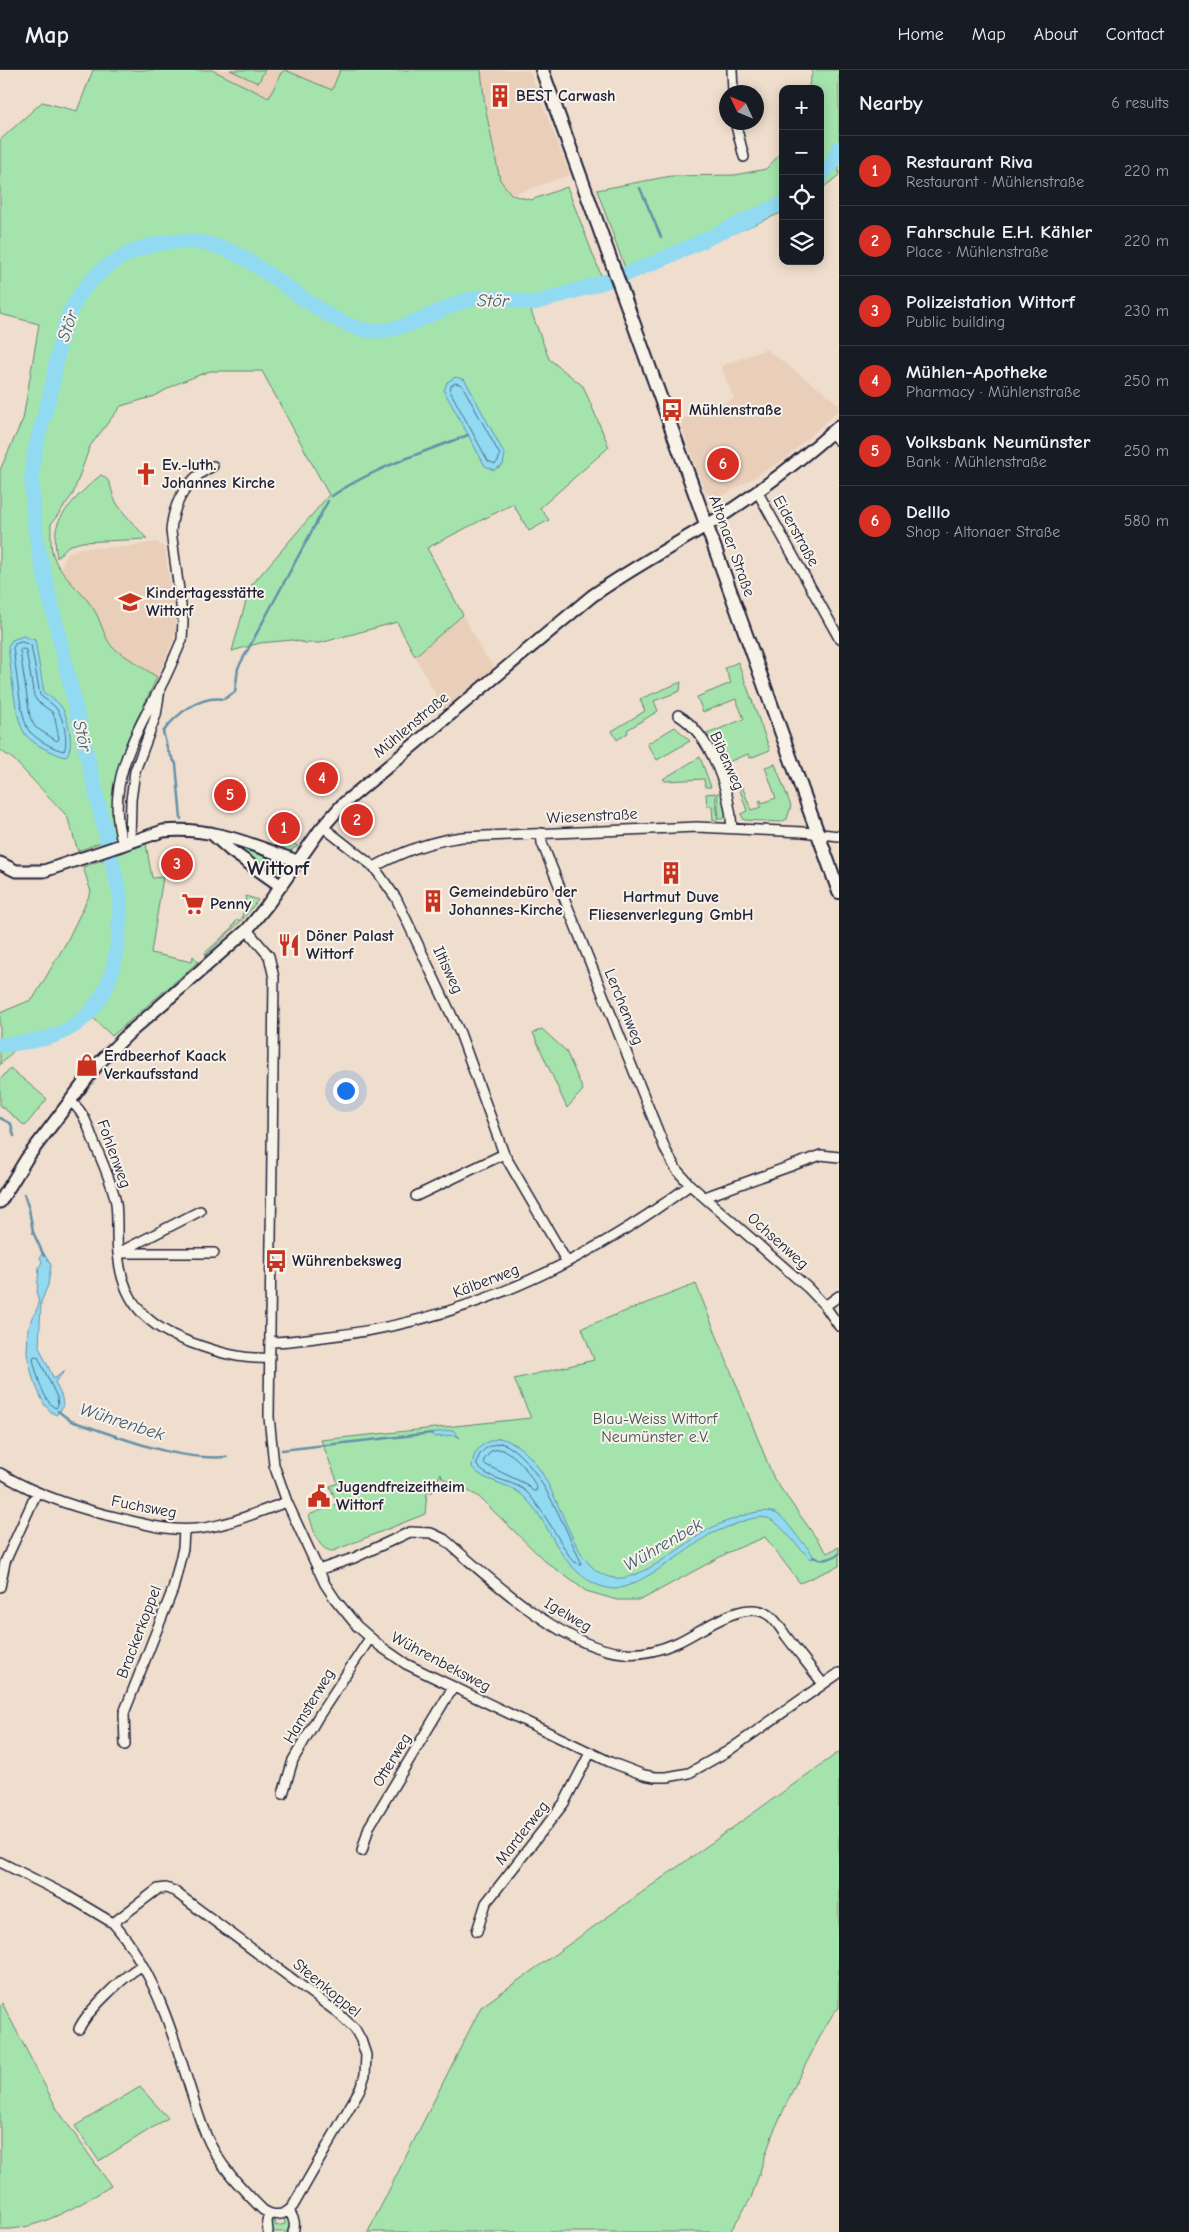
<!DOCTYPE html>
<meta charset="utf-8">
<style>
body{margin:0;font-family:"Comic Neue",sans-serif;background:#242831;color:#f1f3f6}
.controls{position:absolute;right:15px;top:15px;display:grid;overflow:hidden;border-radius:10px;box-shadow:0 2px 12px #0003}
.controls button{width:45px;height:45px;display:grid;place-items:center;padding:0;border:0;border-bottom:1px solid #363941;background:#171b24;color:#f1f3f6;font:25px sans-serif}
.compass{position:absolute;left:719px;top:15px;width:45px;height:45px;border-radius:50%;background:#171b24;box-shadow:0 2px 12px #0003;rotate:314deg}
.you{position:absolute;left:345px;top:1020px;width:18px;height:18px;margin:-12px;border:4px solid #fff;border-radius:50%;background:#1a73e8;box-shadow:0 0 0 8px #1a73e833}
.badge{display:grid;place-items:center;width:32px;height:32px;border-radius:50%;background:#d93025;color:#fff;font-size:16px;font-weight:700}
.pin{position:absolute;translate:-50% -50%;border:2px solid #fff;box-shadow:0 1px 5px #0006}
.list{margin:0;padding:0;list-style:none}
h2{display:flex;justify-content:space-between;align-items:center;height:65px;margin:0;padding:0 20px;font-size:21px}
h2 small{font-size:16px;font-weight:400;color:#9ea1a6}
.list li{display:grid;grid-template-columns:32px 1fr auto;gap:15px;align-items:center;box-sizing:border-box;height:70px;padding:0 20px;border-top:1px solid #363941}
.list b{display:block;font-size:19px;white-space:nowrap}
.list p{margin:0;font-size:16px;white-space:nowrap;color:#9ea1a6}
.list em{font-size:16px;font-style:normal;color:#9ea1a6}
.icon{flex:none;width:28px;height:28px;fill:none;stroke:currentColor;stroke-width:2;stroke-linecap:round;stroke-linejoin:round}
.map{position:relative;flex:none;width:839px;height:2162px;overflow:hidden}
header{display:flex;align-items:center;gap:30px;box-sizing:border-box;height:70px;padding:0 25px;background:#171b24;border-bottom:1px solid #363941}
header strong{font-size:24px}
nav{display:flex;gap:28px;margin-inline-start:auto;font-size:18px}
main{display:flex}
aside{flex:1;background:#171b24}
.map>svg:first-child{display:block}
.built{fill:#e9cfba}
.green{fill:#a4e4ac;stroke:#638374}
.water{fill:#91daf2;stroke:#6590a9}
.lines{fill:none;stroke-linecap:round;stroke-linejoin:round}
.shore{stroke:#4e6c84;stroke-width:1}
.stream{stroke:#6590a9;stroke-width:2.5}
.river{stroke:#91daf2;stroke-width:15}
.minor-casing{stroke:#22223b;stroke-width:12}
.tertiary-casing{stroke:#22223b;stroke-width:15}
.secondary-casing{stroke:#22223b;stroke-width:16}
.minor{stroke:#f7f3e8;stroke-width:9}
.tertiary{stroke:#f7f3e8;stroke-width:11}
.secondary{stroke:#f7f3e8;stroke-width:12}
.labels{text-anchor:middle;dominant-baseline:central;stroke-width:4;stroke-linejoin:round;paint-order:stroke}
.poi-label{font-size:16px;font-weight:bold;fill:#22223b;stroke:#f7f3e8;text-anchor:start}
.street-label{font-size:16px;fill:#22223b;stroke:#f7f3e8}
.park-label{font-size:16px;fill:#425257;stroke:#f7f3e8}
.water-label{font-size:18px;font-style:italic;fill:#435972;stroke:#f7f3e8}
.district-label{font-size:21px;font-weight:bold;fill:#22223b;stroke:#f7f3e8}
</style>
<header>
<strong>Map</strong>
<nav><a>Home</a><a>Map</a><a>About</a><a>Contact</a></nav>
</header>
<main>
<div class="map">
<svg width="839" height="2162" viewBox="0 0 839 2162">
<rect width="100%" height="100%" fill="#efdecd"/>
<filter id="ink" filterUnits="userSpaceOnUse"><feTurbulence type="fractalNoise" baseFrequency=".02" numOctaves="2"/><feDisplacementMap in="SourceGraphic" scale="10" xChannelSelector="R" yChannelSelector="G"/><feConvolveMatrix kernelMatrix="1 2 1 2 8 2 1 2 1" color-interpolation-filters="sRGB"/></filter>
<g filter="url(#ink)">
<path class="built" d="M175,0H340L331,23L272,41Z
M481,0H529L570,105L512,125L500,110L485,35Z
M766,279L821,320L839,335V340L785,389L721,427H715L707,424L703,417L679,350L734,329L721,296Z
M157,472L165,478L176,556L174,569L157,607L113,578L107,571L104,562L60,500L66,485L79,478L124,477Z
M463,545L483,583L499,602L447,646L415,586Z"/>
<path class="green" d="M93,0H212L269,28L281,3L285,0L332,20L340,0H481L485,36L500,110L512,125L531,130L567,117L604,213L530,234L531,241L549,289L583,316L609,377L540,438L549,450L529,461L513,434L427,478L463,545L415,586L397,552L320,573H306L292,570L260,573L232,581L250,517L329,425L262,301H210L176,314L155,326L121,336L90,376L73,424L51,454C51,463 50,475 53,485C60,508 85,522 96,543C102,555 104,567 113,578L157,607C141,643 118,680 114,720C113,736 115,751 117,766L78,781L67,746L13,689L0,680V400L23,349L39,254L0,244V70L42,32L77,41Z
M230,0H265L258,13Z
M813,0H839V105L820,120V19H808Z
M783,81V142L629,209L597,120L671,106L735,105L766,99Z
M101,405C113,410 110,422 116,432C124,445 137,457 147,469L82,472L68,476L57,488C52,457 57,449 77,427C85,419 92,412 101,405Z
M738,592L770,680L750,688L748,684L728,692L720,674L714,676L707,664L744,649L736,629L703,642L697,627L731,613L725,598Z
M681,612L680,621L654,631L658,641L627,660L628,663L617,670L612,661L645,641L640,629Z
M675,657L690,671L657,690L647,674Z
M700,687L711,717H705L704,709L665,711L663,709Z
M775,694L791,736L787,749L781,752L744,750L741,744L747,741L739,717L742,716L751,740L761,737L759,731L761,730L762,733L776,728L765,697Z
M715,723L718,750H713L712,736H707L706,724Z
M717,723H721L727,745L723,749H719Z
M289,771L298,776L290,781L281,780Z
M146,774L152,808L163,807L151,883L192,892L193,886L198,892L112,966L88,943L67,960L53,966L22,972L0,995V943L33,929L66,873L91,822L83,797Z
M237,774L271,787L264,798L237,778Z
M276,789L281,797L278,802L271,803L268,801Z
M246,826L258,830L243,849L242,848Z
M237,850H242L206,885L205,883L230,860Z
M542,959L566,981L583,1020L567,1038L533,963Z
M10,998L47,1029L25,1056L0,1035V1010Z
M696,1214L774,1409L827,1483L839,1477V1496L800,1513L765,1467L729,1482L641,1530H617L586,1521L546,1492L478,1426L442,1408L441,1403L433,1422H427L425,1444L333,1481C317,1481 313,1457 309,1445L337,1434L330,1416L338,1413L321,1370L531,1348L514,1309L594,1290L582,1258Z
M839,1682V1938L834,1942L824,1959L796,2013L773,2063L751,2128L730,2162H368L481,1937Z
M2,1933L57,2039L111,2116C81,2134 36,2162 0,2159V1935Z
M140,2017L168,2048L99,2091L75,2056Z
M284,2147L290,2151V2162H272L271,2154L274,2149L276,2156L285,2154Z"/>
<path class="water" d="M456,307L465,310L505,385L503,395L494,400L485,396L444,321L447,312Z
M23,566L35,570L44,623C49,626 56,630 60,635C68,644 76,680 65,687C53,683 33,675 25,664C14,647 11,597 8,576L12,570Z
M43,1182L51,1195L48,1215L41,1232L39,1277L54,1309L65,1301L55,1312C60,1324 69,1335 56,1345L51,1342L44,1334L33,1309L27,1284L28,1259L39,1234L37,1224L39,1197L42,1192L40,1187Z
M453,1360L460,1368L455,1365L435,1367L429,1363Z
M500,1368C563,1384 561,1501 614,1508C640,1512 685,1473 707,1460C718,1454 731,1450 742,1446C751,1443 763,1440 772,1442C782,1444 788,1455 794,1462C799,1470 812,1480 814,1488L811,1489C799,1479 782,1455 770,1449C762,1445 749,1449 741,1452C731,1456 719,1460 709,1465C688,1479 638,1518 614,1519C609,1519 600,1516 595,1514C554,1493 552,1451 521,1424C507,1412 484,1413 472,1397C473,1379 483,1372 500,1368Z"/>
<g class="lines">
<path class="shore" d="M456,313L462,315L500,385L498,391L495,394L488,391L450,321L451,316Z
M22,572L31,575L40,625C45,630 52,633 56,638C63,645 69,672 64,681C53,679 38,670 30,662C20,651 16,595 13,578L15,574Z
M22,579L26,580L34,626L37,631L52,642L55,648L59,669L57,671L35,657L30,647L20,581Z
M35,1286L38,1287L57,1327L58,1335L56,1338C44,1334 36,1302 33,1289Z
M501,1373C536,1383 565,1459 581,1492L580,1495L572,1490C561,1474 537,1429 523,1419C509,1410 488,1409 477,1396C477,1381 488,1375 501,1373Z
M500,1379C518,1384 529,1403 537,1418L536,1421H533L526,1414L484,1394V1390L491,1381Z"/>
<path class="stream" d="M640,118L661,167
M332,426C371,399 424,382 468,365
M181,749L176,694L168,681L163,662C176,644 200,625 224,629L235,622L238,598L328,431
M0,1048L11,1054L14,1066
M24,1124L29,1139L33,1162L44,1186
M58,1341L71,1351C122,1367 174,1391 227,1387
M282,1380L432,1363
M813,1487C822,1492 830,1489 839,1484"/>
<path class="river" d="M820,106L832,94L839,78
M0,975C17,973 36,972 53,966C115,944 120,881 120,825L38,478C34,455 32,430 32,406C33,377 44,348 51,320C56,298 58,275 65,254C87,189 161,155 225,179C270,196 334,264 378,261C412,259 440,237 471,229C485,226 499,228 513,230C519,231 526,234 533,233C544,231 557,226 568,223C643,203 712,165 783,133"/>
<defs>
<path id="minor" d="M732,0L733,22
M735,52L744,87
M831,363L839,371
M757,421L839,568
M678,645C711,665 730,721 732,758
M323,757L374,797L396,828L460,963L504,1084L567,1192
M541,763L542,773L666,1081L676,1099L690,1115L808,1218L825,1236L839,1256
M130,772L131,730L135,701L156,645L160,619
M123,774C104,717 135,664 161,616C169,601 175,585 182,570L183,550L171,461C173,433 187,408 213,396
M374,797C403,781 430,771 462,767L697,757L803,762L839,766
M247,860L269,886L274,908L269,1347L274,1395L287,1432L325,1514L335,1529L357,1556L380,1576L406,1594L610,1692L644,1705L655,1707H667L689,1703L728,1681L839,1603
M70,1031C85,1043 87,1055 94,1072C102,1092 112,1112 116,1133C118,1150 116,1166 118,1183C122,1232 147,1257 192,1273C217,1282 243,1290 270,1288
M416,1126L504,1084
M705,1127L821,1085L839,1087
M120,1182L200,1141
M118,1183H214
M825,1236L839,1226
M270,1272C288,1272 306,1269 323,1267C458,1253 582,1195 690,1115
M0,1403C40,1427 83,1440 128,1450C151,1456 172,1461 196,1459C227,1456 257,1442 287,1432
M318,1500L354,1488L410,1462L431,1463L444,1469C489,1508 564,1579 624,1583C641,1585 660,1580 676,1573C700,1563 743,1527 769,1545C776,1550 781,1559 786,1566C798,1582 811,1598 823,1614
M0,1517L5,1492L37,1422
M125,1675L124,1643L173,1519L183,1478L184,1460
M283,1724L293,1690L318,1647L370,1568
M362,1781L369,1757L453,1617
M0,1792L66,1825L113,1853
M166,1818L174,1821L338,1943L355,1959L361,1970L366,1985L365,2005L360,2019L293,2136C285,2146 274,2147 263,2140C241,2118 218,2094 206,2065C199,2050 195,2033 190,2018C172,1961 153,1898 113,1853L158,1819Z
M477,1861L486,1833L564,1733L590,1683
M79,1959C86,1942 124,1906 141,1896
M289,2141C294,2149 296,2153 293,2162
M268,2162L267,2151L269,2144"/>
<path id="tertiary" d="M211,763L230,780L281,816
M0,793L16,801H44L163,761C211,756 253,775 297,791
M0,1132L27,1088L98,994L128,964L247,860L268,834L320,760L343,734L592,526C636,495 683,471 728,442C767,416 804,387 839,356"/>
<path id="secondary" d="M542,0L839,822"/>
</defs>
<use href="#minor" class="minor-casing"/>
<use href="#tertiary" class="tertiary-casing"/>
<use href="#secondary" class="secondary-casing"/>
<use href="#minor" class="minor"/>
<use href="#tertiary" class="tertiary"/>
<use href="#secondary" class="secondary"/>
</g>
</g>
<defs>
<symbol id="building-bare" viewBox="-9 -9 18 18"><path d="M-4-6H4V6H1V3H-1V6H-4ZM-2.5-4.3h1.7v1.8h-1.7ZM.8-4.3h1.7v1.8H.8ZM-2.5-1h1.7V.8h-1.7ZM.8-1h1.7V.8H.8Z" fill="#c8321e" stroke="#f7f3e8" stroke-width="2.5" paint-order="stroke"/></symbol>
<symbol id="bus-bare" viewBox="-9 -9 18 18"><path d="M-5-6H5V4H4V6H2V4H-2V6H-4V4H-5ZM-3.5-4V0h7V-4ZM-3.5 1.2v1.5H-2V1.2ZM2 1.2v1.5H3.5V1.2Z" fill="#c8321e" stroke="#f7f3e8" stroke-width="2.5" paint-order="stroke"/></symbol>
<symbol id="church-bare" viewBox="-9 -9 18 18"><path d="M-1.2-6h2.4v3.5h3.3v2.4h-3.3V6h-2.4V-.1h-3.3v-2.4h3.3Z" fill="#c8321e" stroke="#f7f3e8" stroke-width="2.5" paint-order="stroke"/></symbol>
<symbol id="school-bare" viewBox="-9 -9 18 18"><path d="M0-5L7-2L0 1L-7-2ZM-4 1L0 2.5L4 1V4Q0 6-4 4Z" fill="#c8321e" stroke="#f7f3e8" stroke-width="2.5" paint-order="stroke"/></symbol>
<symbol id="supermarket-bare" viewBox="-9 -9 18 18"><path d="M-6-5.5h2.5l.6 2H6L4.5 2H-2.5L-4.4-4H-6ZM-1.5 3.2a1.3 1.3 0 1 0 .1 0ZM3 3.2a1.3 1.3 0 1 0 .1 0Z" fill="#c8321e" stroke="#f7f3e8" stroke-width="2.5" paint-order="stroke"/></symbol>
<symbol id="restaurant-bare" viewBox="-9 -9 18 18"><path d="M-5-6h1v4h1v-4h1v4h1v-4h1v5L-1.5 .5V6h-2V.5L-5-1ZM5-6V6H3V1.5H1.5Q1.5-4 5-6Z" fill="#c8321e" stroke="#f7f3e8" stroke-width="2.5" paint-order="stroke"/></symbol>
<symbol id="shop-bare" viewBox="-9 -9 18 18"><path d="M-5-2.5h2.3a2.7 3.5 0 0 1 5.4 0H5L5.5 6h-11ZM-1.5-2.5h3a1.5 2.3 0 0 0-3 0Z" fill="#c8321e" stroke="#f7f3e8" stroke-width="2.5" paint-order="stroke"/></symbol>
<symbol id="civic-bare" viewBox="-9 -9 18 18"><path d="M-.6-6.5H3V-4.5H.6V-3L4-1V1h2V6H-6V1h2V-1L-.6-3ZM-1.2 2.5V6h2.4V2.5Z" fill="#c8321e" stroke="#f7f3e8" stroke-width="2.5" paint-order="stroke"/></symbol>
</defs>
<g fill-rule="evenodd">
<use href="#building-bare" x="484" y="10" width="32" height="32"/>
<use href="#bus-bare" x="656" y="324" width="32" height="32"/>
<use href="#church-bare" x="130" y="388" width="32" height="32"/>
<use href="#school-bare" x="114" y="516" width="32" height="32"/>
<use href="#building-bare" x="655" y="787" width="32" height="32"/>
<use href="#building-bare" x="417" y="815" width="32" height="32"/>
<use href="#supermarket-bare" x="177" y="818" width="32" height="32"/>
<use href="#restaurant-bare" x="273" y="859" width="32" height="32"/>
<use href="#shop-bare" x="71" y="979" width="32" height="32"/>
<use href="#bus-bare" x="260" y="1175" width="32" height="32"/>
<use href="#civic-bare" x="303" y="1410" width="32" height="32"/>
</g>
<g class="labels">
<g class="poi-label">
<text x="516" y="26">BEST Carwash</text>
<text x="689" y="340">Mühlenstraße</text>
<text x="162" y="395">Ev.-luth.<tspan x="162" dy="18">Johannes Kirche</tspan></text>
<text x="146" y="523">Kindertagesstätte<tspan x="146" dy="18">Wittorf</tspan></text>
<text x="449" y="822">Gemeindebüro der<tspan x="449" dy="18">Johannes-Kirche</tspan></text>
<text x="671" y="827" text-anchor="middle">Hartmut Duve<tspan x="671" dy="18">Fliesenverlegung GmbH</tspan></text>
<text x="210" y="834">Penny</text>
<text x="306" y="866">Döner Palast<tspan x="306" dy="18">Wittorf</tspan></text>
<text x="104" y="986">Erdbeerhof Kaack<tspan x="104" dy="18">Verkaufsstand</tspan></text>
<text x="292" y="1191">Wührenbeksweg</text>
<text x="336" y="1417">Jugendfreizeitheim<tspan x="336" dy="18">Wittorf</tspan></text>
</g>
<g class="street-label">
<text transform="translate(796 461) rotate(61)">Eiderstraße</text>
<text transform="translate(732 476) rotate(70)">Altonaer Straße</text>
<text transform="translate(411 655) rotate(-40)">Mühlenstraße</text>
<text transform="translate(727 691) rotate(66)">Biberweg</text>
<text transform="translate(592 746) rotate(-3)">Wiesenstraße</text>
<text transform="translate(448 900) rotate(65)">Iltisweg</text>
<text transform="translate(624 937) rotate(68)">Lerchenweg</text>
<text transform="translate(114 1084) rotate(70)">Fohlenweg</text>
<text transform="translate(778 1171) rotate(42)">Ochsenweg</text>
<text transform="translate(486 1211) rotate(-21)">Kälberweg</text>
<text transform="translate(144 1437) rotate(11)">Fuchsweg</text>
<text transform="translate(568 1545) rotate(31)">Igelweg</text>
<text transform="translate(139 1562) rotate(-69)">Brackerkoppel</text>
<text transform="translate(441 1592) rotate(28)">Wührenbeksweg</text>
<text transform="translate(309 1636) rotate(-59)">Hamsterweg</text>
<text transform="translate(392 1690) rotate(-59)">Otterweg</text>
<text transform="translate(522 1763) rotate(-52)">Marderweg</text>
<text transform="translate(327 1918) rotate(39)">Steenkoppel</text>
</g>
<g class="park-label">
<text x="655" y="1349">Blau-Weiss Wittorf<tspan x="655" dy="18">Neumünster e.V.</tspan></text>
</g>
<g class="water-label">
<text transform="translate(493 231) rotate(1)">Stör</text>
<text transform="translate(68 256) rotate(-71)">Stör</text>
<text transform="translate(82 666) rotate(77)">Stör</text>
<text transform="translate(122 1352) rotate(18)">Wührenbek</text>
<text transform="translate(663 1475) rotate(-30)">Wührenbek</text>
</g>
<g class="district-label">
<text x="278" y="798">Wittorf</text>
</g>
</g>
</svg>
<div class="controls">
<button>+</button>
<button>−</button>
<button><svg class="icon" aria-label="locate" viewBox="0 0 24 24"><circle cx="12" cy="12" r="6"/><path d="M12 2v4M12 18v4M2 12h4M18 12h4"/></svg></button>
<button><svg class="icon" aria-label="layers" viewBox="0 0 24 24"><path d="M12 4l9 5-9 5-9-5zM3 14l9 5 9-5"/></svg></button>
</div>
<svg class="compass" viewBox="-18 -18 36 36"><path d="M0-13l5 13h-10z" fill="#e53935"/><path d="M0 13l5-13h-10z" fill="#9ea1a6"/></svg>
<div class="you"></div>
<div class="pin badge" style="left:284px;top:758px">1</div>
<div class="pin badge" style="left:357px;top:750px">2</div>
<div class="pin badge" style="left:177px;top:794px">3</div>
<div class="pin badge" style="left:322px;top:708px">4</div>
<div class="pin badge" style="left:230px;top:725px">5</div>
<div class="pin badge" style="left:723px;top:394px">6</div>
</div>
<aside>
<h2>Nearby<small>6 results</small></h2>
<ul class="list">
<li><span class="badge">1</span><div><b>Restaurant Riva</b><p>Restaurant · Mühlenstraße</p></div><em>220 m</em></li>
<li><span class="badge">2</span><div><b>Fahrschule E.H. Kähler</b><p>Place · Mühlenstraße</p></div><em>220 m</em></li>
<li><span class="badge">3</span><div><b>Polizeistation Wittorf</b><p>Public building</p></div><em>230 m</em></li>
<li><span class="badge">4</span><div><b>Mühlen-Apotheke</b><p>Pharmacy · Mühlenstraße</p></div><em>250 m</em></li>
<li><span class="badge">5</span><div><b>Volksbank Neumünster</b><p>Bank · Mühlenstraße</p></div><em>250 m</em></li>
<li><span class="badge">6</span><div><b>Delllo</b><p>Shop · Altonaer Straße</p></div><em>580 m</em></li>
</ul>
</aside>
</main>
